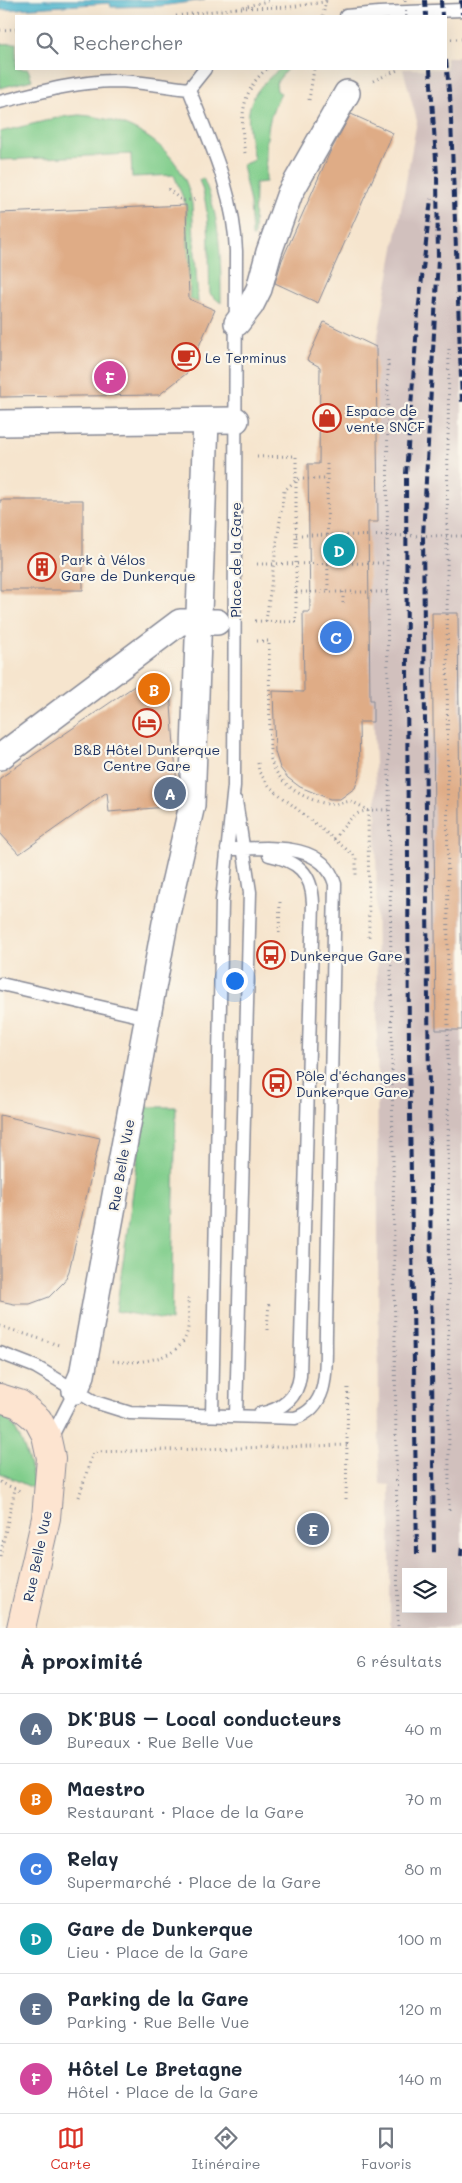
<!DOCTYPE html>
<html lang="fr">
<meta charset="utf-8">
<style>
body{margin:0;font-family:Mali,sans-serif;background:#f6f6f7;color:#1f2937}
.controls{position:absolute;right:15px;bottom:15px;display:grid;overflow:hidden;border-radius:0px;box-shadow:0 5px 20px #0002}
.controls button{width:45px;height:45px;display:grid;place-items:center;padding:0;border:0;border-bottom:1px solid #e0e1e3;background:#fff;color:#1f2937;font:25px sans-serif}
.you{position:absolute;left:234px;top:980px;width:18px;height:18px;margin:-12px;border:4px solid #fff;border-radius:50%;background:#1a73e8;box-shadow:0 0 0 8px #1a73e833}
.badge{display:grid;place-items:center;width:32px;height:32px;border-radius:50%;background:#d93025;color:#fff;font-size:16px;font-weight:700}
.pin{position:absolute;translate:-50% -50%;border:2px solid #fff;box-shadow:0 1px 5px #0006}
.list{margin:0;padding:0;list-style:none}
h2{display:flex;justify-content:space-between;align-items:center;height:65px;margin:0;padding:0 20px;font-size:21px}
h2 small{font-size:16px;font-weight:400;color:#747a83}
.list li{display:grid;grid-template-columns:32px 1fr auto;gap:15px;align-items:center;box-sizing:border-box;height:70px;padding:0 20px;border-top:1px solid #e0e1e3}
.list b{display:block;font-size:19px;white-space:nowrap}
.list p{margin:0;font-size:16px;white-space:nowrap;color:#747a83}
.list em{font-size:16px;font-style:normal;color:#747a83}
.icon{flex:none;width:28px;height:28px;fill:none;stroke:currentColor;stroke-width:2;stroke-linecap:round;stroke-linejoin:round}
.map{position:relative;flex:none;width:462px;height:1628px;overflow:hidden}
.search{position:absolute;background:#fff;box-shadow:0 5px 20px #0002;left:15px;right:15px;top:15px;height:55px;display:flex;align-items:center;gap:12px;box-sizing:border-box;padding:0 18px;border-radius:0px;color:#747a83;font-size:19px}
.sheet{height:485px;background:#fff}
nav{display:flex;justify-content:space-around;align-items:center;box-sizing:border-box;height:70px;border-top:1px solid #e0e1e3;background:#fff;font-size:14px;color:#747a83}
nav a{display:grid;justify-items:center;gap:2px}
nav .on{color:#d93025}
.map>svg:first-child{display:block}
.industrial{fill:#d1c0bd;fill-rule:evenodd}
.green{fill:#80cd8b;stroke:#4e7e74}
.water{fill:#52b9d0;stroke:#367497}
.building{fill:#dfac86}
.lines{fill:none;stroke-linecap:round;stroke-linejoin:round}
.lane-casing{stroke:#888a96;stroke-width:15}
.street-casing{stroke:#888a96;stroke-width:28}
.secondary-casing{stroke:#888a96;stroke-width:30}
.path{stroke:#888a96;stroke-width:3;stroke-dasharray:1 4;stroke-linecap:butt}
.lane{stroke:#fff;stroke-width:12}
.street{stroke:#fff;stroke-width:25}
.secondary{stroke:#fde4d0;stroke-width:28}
.rail{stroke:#1b2f5e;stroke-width:4;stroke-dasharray:8 4;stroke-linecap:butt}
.path-bridge{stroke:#888a96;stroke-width:3;stroke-dasharray:1 4;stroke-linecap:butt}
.labels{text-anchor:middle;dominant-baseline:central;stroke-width:4.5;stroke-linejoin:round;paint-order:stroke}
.poi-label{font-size:14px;fill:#1b2f5e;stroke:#fbf7ec;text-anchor:start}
.street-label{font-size:14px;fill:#1b2f5e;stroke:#fbf7ec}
</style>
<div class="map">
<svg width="462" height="1628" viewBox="0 0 462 1628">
<rect width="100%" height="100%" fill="#fbf7ec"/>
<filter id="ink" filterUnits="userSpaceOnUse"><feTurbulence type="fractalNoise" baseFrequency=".02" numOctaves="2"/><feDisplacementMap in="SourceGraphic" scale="10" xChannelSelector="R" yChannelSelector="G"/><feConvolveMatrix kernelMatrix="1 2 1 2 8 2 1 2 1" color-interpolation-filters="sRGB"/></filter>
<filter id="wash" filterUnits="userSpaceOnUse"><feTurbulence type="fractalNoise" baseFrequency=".0096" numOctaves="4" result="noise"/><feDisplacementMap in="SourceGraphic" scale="20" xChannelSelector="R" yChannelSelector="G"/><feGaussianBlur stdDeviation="1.12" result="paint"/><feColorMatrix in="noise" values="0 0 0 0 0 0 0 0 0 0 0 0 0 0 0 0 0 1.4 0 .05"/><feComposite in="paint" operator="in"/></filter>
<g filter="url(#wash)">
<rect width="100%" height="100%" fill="#f6e5ce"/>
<path class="industrial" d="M446,57H462V1628H390V1485L380,1484L379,1456L376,796L373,700H370L368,522H378L376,347L417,121L403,69H446ZM406,1572H443V1609H406Z"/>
<path class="green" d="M16,43V69H28L32,80L0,88V44Z
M280,69H287L276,83L277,91L281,93C264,121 266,151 266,182L255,183L254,237H252L250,203L242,165L254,160C246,116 241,99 280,69Z
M79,115C131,118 184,149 192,204L198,303L190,299L186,205L174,175L132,177L131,154L0,160V132L61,117Z
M203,178C221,216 221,262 221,303L210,294C208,261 212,209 199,180Z
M145,1107H176L171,1321L116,1311Z
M0,1413C22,1427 30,1465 35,1489L0,1473Z"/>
<path class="water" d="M0,0H205L160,6L111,7L110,3L0,10Z"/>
<g id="blocks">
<path class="building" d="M351,114L393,133L318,303L275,283L282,260L330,152Z
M186,205L189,299L215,310L187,373L159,395L0,397V213Z
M324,322L376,347L378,522H368L370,700H373V722H359L360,774L355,788L340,799H330L300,787L288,778L280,768L275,752L273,691L304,692L303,612H310L308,464H319L320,367L307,360Z
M0,500H83V590H0Z
M432,613H458L462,1030H436Z
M155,672L170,691L177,787V806L109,812L107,792L19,854L0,833V778Z
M0,1115L100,1138L69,1271L64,1282L49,1297L30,1304H14L0,1301Z"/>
</g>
</g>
<g filter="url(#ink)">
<use href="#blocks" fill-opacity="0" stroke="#888a96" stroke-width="1"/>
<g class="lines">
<defs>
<path id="lane" d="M346,16L379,13L462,10
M189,89C210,143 234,192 236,251L234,786L222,901L212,1415
M189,89L205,69
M0,102C37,93 74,82 113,81C138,81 164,86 189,89
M1,984L148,1018
M0,1353L36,1367L95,1402L130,1413L295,1418C332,1406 325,1364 326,1332L335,884C322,839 264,849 227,849
M259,1414C281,1410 297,1399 300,1376L313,903C312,872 297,861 269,855
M236,1415L250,892L236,801
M50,1440L75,1391"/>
<path id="street" d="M237,323L251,305L259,289L269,252L290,193L347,93
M0,423L236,420
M0,757L180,622H217
M75,1391L82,1375L165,923L192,805L206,421"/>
<path id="secondary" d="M0,1398L19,1404L38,1420L46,1435L51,1458L46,1518L21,1628"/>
</defs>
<use href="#lane" class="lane-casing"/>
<use href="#street" class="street-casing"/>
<use href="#secondary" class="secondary-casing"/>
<path class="path" d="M243,7L272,0
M236,8L290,7L330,1
M176,16L237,8
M0,30L16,29
M446,39H462
M373,81L400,69
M309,100L314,69
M245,153C240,123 240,90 267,69
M168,189L182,201L198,199
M449,349L447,536L449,1511
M388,360L387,592L398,1628
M327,464L328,592
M296,535L462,536
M257,564L387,563
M296,592H387
M343,592V606
M255,621L296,622V456L257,457
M266,621L284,491L297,479H327
M257,641H269L270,755C274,782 302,799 328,804C336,805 344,802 351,801L368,810L369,938
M258,763L259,772L270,787L356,857V875
M334,839C355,813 354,809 389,810
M279,933L280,902
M0,1326L59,1345
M267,1330L269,1302
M113,1361C134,1364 172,1361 184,1340C191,1328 188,1311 188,1298
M0,1482L20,1491
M79,1497L93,1452L347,1445
M346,1499L348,1386
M0,1556L15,1489"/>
<use href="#lane" class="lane"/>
<use href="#street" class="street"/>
<use href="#secondary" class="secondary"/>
<path class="rail" d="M425,0L426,16
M441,0L442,16
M461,0L462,14
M446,60L450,100
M430,69L437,175L438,259L423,536L434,1553
M450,94L462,404
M417,1554L409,1052L406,474L418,313L431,199
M461,1556L462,1546"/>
<path class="path-bridge" d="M405,0L406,16
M323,16L326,0"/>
</g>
</g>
<defs>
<symbol id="cafe-ring" viewBox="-11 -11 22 22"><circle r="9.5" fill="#fbf7ec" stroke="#c8321e" stroke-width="1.5"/><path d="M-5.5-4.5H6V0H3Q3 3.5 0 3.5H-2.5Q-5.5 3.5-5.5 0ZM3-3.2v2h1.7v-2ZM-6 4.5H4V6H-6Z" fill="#c8321e"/></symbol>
<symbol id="shop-ring" viewBox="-11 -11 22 22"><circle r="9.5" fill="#fbf7ec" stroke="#c8321e" stroke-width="1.5"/><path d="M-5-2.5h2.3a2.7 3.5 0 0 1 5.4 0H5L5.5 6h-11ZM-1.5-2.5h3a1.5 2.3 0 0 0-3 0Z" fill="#c8321e"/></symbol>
<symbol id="building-ring" viewBox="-11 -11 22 22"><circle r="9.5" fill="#fbf7ec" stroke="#c8321e" stroke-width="1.5"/><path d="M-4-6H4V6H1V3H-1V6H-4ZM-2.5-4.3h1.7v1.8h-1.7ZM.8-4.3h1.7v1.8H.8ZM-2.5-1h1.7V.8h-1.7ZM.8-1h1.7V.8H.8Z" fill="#c8321e"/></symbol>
<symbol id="hotel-ring" viewBox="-11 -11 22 22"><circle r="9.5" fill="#fbf7ec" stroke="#c8321e" stroke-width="1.5"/><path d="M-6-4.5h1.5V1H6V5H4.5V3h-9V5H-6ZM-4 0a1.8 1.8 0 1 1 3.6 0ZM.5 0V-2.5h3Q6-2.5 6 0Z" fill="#c8321e"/></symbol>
<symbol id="bus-ring" viewBox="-11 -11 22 22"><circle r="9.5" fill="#fbf7ec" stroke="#c8321e" stroke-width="1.5"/><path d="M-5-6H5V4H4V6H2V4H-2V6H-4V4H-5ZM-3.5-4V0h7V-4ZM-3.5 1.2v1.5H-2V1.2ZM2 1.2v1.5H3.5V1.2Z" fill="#c8321e"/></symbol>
</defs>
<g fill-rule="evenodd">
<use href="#cafe-ring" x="170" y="341" width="32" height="32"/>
<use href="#shop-ring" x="311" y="402" width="32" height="32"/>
<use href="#building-ring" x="26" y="551" width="32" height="32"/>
<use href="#hotel-ring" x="131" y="707" width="32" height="32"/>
<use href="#bus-ring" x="255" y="939" width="32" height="32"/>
<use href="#bus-ring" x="261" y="1067" width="32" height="32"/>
</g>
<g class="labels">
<g class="poi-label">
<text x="205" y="357">Le Terminus</text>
<text x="346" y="410">Espace de<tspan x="346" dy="16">vente SNCF</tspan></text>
<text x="61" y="559">Park à Vélos<tspan x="61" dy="16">Gare de Dunkerque</tspan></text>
<text x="147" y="749" text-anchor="middle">B&amp;B Hôtel Dunkerque<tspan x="147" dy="16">Centre Gare</tspan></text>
<text x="290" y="955">Dunkerque Gare</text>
<text x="296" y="1075">Pôle d'échanges<tspan x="296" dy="16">Dunkerque Gare</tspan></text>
</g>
<g class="street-label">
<text transform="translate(235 560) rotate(-90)">Place de la Gare</text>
<text transform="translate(121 1165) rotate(-80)">Rue Belle Vue</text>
<text transform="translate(37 1556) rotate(-78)">Rue Belle Vue</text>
</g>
</g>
</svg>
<div class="controls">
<button><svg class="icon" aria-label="layers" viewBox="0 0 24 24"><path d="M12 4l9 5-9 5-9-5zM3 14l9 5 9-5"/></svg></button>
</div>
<div class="you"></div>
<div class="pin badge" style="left:170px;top:793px;background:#5c6f8a">A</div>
<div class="pin badge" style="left:154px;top:689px;background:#e8710a">B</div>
<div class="pin badge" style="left:336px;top:637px;background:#3f7fe0">C</div>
<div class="pin badge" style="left:339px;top:550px;background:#0f9aa8">D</div>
<div class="pin badge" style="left:313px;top:1529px;background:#5c6f8a">E</div>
<div class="pin badge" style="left:110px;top:377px;background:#d1479c">F</div>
<div class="search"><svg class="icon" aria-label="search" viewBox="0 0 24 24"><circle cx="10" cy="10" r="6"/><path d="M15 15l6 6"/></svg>Rechercher</div>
</div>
<section class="sheet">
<h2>À proximité<small>6 résultats</small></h2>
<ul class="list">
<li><span class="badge" style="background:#5c6f8a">A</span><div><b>DK'BUS – Local conducteurs</b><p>Bureaux · Rue Belle Vue</p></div><em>40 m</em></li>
<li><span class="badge" style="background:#e8710a">B</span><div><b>Maestro</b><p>Restaurant · Place de la Gare</p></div><em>70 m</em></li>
<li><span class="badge" style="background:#3f7fe0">C</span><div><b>Relay</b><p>Supermarché · Place de la Gare</p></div><em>80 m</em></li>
<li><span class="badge" style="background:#0f9aa8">D</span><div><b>Gare de Dunkerque</b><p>Lieu · Place de la Gare</p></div><em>100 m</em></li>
<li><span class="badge" style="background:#5c6f8a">E</span><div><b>Parking de la Gare</b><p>Parking · Rue Belle Vue</p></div><em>120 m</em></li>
<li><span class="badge" style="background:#d1479c">F</span><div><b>Hôtel Le Bretagne</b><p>Hôtel · Place de la Gare</p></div><em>140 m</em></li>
</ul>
</section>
<nav>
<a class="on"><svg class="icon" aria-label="map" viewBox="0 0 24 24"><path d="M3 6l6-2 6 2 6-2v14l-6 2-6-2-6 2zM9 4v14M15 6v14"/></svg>Carte</a>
<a><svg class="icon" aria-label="directions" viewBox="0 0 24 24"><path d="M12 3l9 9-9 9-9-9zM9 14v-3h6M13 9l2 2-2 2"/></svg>Itinéraire</a>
<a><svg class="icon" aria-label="saved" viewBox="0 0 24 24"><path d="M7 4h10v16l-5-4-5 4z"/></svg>Favoris</a>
</nav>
